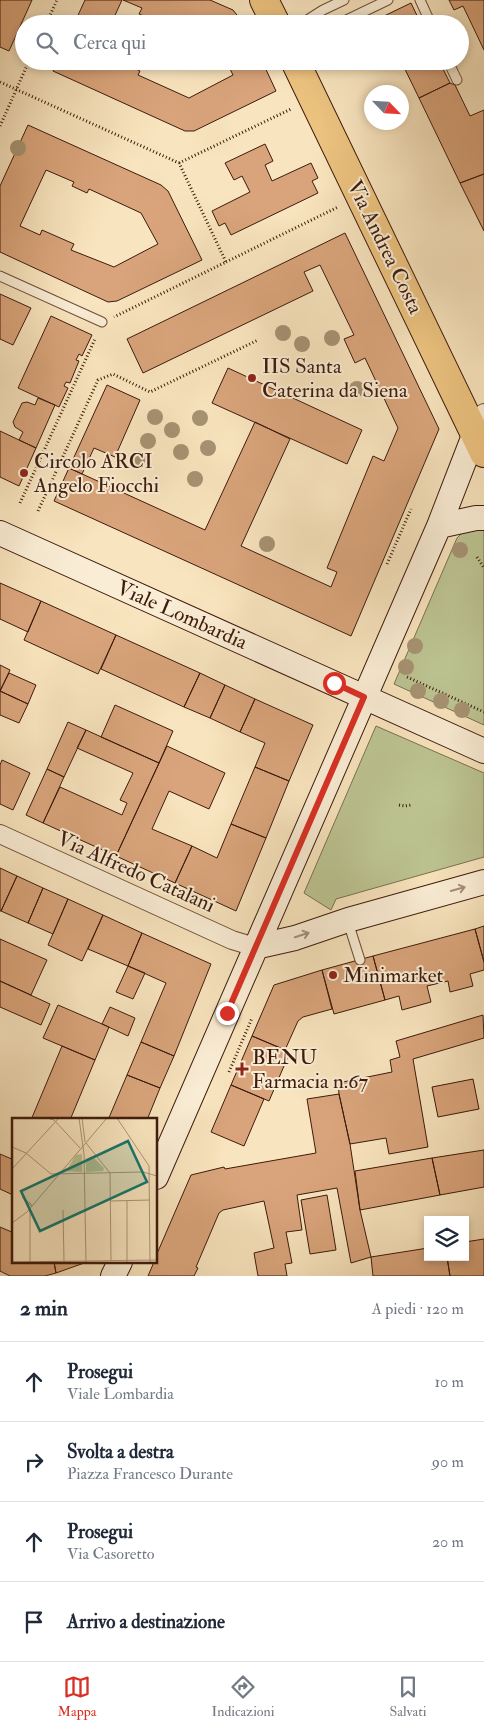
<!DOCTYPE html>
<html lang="it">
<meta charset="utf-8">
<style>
body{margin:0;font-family:"IM FELL Double Pica",serif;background:#f2f2f3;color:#1f2937}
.controls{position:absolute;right:15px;bottom:15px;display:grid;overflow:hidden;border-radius:0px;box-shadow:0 2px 8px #0003}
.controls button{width:45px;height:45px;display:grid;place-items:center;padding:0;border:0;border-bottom:1px solid #e0e1e3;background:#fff;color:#1f2937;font:25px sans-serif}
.compass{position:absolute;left:364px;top:85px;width:45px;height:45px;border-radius:50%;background:#fff;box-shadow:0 2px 8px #0003;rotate:115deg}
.stop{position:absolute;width:15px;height:15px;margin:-11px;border:4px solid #d93025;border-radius:50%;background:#fff}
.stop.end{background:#d93025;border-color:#fff;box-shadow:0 1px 5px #0008}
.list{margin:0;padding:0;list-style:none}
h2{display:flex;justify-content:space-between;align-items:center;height:65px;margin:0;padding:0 20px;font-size:21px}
h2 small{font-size:16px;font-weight:400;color:#747a83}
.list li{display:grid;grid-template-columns:32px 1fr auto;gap:15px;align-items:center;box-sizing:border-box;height:80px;padding:0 20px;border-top:1px solid #e0e1e3}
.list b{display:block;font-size:19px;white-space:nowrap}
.list p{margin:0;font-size:16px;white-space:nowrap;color:#747a83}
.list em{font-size:16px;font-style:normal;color:#747a83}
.icon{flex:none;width:28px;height:28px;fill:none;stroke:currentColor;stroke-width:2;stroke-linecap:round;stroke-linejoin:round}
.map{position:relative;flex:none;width:484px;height:1276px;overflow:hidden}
.search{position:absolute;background:#fff;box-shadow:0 2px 8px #0003;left:15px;right:15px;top:15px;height:55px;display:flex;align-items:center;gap:12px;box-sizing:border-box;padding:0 18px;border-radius:28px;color:#747a83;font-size:19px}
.sheet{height:385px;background:#fff}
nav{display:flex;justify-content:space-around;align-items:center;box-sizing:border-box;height:70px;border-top:1px solid #e0e1e3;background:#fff;font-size:14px;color:#747a83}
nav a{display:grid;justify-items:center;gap:2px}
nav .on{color:#d93025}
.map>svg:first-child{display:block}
.green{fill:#bcc492;stroke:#7c704f}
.building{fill:#d9a47b;stroke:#3d1b0c;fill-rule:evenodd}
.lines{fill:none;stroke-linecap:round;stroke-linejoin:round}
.lane-casing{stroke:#6c4d38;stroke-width:11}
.street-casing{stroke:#6c4d38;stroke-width:20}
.secondary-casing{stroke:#3d1b0c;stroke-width:26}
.primary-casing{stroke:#3d1b0c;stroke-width:30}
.path{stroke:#3d1b0c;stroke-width:3;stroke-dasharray:1 2.5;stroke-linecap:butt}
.lane{stroke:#faedd5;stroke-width:9}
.street{stroke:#faedd5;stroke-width:18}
.secondary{stroke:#faedd5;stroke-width:24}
.primary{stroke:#ecc27f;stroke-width:28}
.tree{fill:#a69272}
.oneway{stroke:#a58e7b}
.route{stroke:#d93025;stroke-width:6}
.poi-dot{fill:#8f2418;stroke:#faedd5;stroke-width:2}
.labels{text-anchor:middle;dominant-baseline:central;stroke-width:4;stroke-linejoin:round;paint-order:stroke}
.street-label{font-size:21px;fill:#3d1b0c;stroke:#faedd5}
.poi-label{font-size:21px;fill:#3d1b0c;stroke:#faedd5;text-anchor:start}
.inset-road{fill:none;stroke:#ad9477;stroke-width:1}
.view{fill:#0f766e;fill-opacity:0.15;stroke:#0f766e;stroke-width:2.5}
.inset-edge{fill:none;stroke:#3d1b0c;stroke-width:2.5}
</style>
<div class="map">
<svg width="484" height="1276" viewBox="0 0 484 1276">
<rect width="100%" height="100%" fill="#f8e4be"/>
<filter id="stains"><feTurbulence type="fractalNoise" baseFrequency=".004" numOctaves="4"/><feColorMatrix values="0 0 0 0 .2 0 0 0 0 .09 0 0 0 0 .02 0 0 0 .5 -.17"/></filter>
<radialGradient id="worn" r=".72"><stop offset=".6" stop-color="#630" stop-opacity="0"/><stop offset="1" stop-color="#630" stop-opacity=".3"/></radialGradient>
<path class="green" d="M484,528V725L394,684L457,538L463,532Z
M376,726L484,773V857L336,899L331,910L304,893Z"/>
<path class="building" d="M0,0H32L9,51L0,47Z
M85,0H122L111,24H74Z
M123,0H210L233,10L244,24H178L172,21L170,24H161L139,14L142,8Z
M449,0H484V50L463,6L454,10Z
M411,3L421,24H383L380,18Z
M57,61H108L124,69L126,64L140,71L138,75L189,98L233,75L226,61H262L276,91L194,131H185L53,71Z
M401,61H439L450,83L419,98Z
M450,83L455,85L470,116L484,110V174L460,183L419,98Z
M28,125L161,185L168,191L202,260L117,301L108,302L0,252V186ZM46,170L74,182L72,186L87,193L89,189L141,213L158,244L114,267L71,250L74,244L42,230L40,235L20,226Z
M265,144L273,161L265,165L272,181L311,163L318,178L312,181L318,193L231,235L225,223L219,226L212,211L250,192L242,176L234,180L225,163Z
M484,174V231L460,183Z
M345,233L439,429L351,636L54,501L69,468L205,530L255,422L290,439L241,546L331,587L337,572L327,568L373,456L384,461L398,428L365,358L355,363L344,339L354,335L320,265L304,272L313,291L143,373L127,339Z
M0,294L31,308L13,345L0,339Z
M51,316L92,335L82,356L79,354L76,360L79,361L70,383L66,382L64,386L68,388L59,407L18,388Z
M228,368L362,430L347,464L212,403Z
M107,385L140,400L115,457L94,448L82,474L69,468Z
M38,398L55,405L36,448L19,440L23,432L15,427L13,422L22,403L27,402L35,405Z
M0,431L36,448L19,486L0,477Z
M0,583L41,601L28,632L0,619Z
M41,601L116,635L98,674L24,640Z
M116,635L200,673L184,707L101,669Z
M0,665L10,670L0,691Z
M9,673L36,685L28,704L0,691Z
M200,673L225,685L210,718L184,707Z
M225,685L255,699L240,732L210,718Z
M0,691L28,704L19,723L0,715Z
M255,699L313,725L289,781L255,767L265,743L240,732Z
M115,705L173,731L159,763L101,737Z
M68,722L86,730L64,777L47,769Z
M86,730L159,763L116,856L43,823L60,787L122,815L127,803L120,800L133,773L77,748Z
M167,746L225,773L209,809L169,791L152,829L192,846L175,883L116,856Z
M2,760L30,773L13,810L0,804V765Z
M255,767L289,781L266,838L231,824Z
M47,769L64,777L43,823L26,815Z
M231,824L266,838L236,911L175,883L192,846L217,858Z
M0,868L17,876L1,911H0Z
M17,876L43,888L28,923L1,911Z
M43,888L68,899L53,934L28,923Z
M68,899L103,915L82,961L48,945Z
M103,915L142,933L128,966L88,949Z
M484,926V962L475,929Z
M475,929L484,962V970L470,974L473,986L450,992L448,981L427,986L431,1002L402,1010L399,996L385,1000L373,956Z
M142,933L211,964L174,1056L141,1042L166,983L128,966Z
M0,939L47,960L31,995L0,981Z
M373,956L385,1000L334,1014L322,970Z
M128,966L145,973L133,999L116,992Z
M322,970L332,1009L303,1017L298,1021L285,1050L252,1036L274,985Z
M0,981L50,1004L41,1025L0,1007Z
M58,1005L109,1027L95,1060L43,1038Z
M110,1007L135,1018L128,1036L102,1024Z
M483,1015L484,1038L413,1059L428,1147L389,1154L386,1138L350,1144L339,1094L338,1083L392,1072L390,1060L400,1057L396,1041Z
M252,1036L290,1052L269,1101L231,1085Z
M141,1042L174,1056L160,1088L127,1075Z
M62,1046L95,1060L70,1120H31Z
M127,1075L160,1088L147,1120H108Z
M473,1079L479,1109L438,1117L432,1087Z
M231,1085L264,1099L244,1146L211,1132Z
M339,1094L350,1144L360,1210L371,1257L351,1263L337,1188L297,1195L302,1230L286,1232L292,1263L285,1264L287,1276H258L254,1253L274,1248L264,1201L223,1210L219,1213L196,1267L198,1268L194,1276H148L154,1262H156V1256L191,1175L224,1167L225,1169L316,1153L307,1099Z
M484,1150V1187L440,1195L432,1158Z
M0,1154L14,1160L13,1195L0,1189Z
M432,1158L440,1195L360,1210L355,1171Z
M327,1195L336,1250L310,1254L301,1200Z
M0,1227L14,1233V1262H54L56,1273L45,1276H10L0,1271Z
M484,1239V1276H450L447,1257H465V1242Z
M428,1248V1257H447L450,1276H373L371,1257Z
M54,1262H87L56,1273Z"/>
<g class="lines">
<defs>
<path id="lane" d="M420,0L431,24
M301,24L323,10L344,0
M338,24L388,0
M448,61L457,80
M0,276L102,322
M348,922L360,960"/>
<path id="street" d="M475,433L484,413
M0,834L232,940L255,947"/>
<path id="secondary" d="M439,526L476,518H484
M0,533L484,751
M255,947L295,938L348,920L484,882
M156,1177L439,526L475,433
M113,1276L120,1262"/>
<path id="primary" d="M264,0L276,24
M295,61L484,453"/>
</defs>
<use href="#lane" class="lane-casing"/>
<use href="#street" class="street-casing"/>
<use href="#secondary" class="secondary-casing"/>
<use href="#primary" class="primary-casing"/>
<path class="path" d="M46,24L57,0
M0,82L179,163L226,262L114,317
M0,126L29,61
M179,163L291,109
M226,262L338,207
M20,503L95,339
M38,511L98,380L113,374L150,392L258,340
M477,557L484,568
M387,564L411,509
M407,677L484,712
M399,805L405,806L411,805
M229,1072L252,1018"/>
<use href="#lane" class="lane"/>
<use href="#street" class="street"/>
<use href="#secondary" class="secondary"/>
<use href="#primary" class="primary"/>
</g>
<g class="tree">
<circle cx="18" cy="148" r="8"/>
<circle cx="283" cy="333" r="8"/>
<circle cx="332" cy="338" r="8"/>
<circle cx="302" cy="344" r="8"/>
<circle cx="357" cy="389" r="8"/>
<circle cx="155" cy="417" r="8"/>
<circle cx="200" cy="418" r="8"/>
<circle cx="172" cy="430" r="8"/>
<circle cx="148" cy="441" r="8"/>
<circle cx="208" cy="448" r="8"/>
<circle cx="181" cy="452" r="8"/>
<circle cx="138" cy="459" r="8"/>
<circle cx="195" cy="479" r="8"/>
<circle cx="267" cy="544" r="8"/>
<circle cx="460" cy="550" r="8"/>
<circle cx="415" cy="646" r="8"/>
<circle cx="406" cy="667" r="8"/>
<circle cx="418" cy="691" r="8"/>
<circle cx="441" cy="701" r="8"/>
<circle cx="462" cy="710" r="8"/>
</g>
<defs><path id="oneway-shaft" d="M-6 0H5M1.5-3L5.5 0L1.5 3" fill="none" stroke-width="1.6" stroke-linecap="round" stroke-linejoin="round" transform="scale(1.25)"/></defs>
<g class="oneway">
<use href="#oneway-shaft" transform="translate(458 889) rotate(-16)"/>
<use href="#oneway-shaft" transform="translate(302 935) rotate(-18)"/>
</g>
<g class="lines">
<path class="route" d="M227,1013L364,697L334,683"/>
</g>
<g class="poi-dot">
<circle cx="252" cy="378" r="5"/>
<circle cx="24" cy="473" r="5"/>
<circle cx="333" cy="975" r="5"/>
<path d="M239.5 1061.5h5v5h5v5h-5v5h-5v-5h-5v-5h5z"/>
</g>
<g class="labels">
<g class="street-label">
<text transform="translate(385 247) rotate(64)">Via Andrea Costa</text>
<text transform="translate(182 615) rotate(24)">Viale Lombardia</text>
<text transform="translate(136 872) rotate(24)">Via Alfredo Catalani</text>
</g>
<g class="poi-label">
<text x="262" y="366">IIS Santa<tspan x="262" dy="24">Caterina da Siena</tspan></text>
<text x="34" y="461">Circolo ARCI<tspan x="34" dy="24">Angelo Fiocchi</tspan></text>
<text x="343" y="975">Minimarket</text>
<text x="252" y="1057">BENU<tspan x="252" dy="24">Farmacia n.67</tspan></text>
</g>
</g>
<g transform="translate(12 1118)">
<rect width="145" height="145" fill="#f8e4be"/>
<path d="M70,36V54L54,53L64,37ZM80,38L92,50L91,53L74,54V41Z" fill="#bcc492"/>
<path class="inset-road" d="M35,0L42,2L68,30M67,0L72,36L74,145M70,0L73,24M105,0L137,48L138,145M74,25L98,55M0,29L14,35L39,56L131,54L145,58M0,51L47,0M98,55L99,143M10,79L18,85L20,88L17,86ZM98,83L138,82M115,83V145M18,92V144M51,92L52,143M0,105L15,94L95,0M0,144L145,142"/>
<path class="view" d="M116,23L135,64L28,113L9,73Z"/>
<rect width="145" height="145" class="inset-edge"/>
</g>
<rect width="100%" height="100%" filter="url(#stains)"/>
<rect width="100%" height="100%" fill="url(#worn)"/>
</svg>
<div class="controls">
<button><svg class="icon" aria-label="layers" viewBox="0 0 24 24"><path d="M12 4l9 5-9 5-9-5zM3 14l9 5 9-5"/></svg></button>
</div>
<svg class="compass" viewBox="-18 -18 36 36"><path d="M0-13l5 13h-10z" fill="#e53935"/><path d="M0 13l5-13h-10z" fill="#747a83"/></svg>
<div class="stop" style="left:334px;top:683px"></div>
<div class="stop end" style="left:227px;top:1013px"></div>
<div class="search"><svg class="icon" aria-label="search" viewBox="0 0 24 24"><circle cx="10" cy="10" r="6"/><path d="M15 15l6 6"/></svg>Cerca qui</div>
</div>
<section class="sheet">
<h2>2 min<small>A piedi · 120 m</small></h2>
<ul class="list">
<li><svg class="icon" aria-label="ahead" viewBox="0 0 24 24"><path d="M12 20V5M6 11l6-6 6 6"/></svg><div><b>Prosegui</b><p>Viale Lombardia</p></div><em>10 m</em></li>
<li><svg class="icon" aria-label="right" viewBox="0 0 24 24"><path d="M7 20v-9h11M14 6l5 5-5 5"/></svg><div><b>Svolta a destra</b><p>Piazza Francesco Durante</p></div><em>90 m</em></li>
<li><svg class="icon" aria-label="ahead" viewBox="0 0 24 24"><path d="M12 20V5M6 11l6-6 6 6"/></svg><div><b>Prosegui</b><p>Via Casoretto</p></div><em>20 m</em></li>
<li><svg class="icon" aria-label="arrive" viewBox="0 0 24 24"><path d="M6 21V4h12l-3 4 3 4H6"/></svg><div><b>Arrivo a destinazione</b></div></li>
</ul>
</section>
<nav>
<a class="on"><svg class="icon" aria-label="map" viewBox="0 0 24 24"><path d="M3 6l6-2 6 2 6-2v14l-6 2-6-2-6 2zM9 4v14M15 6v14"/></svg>Mappa</a>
<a><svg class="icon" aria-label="directions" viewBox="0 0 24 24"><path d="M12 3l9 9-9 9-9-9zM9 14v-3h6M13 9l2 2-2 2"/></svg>Indicazioni</a>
<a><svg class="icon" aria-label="saved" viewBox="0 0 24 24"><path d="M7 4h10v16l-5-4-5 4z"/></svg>Salvati</a>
</nav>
